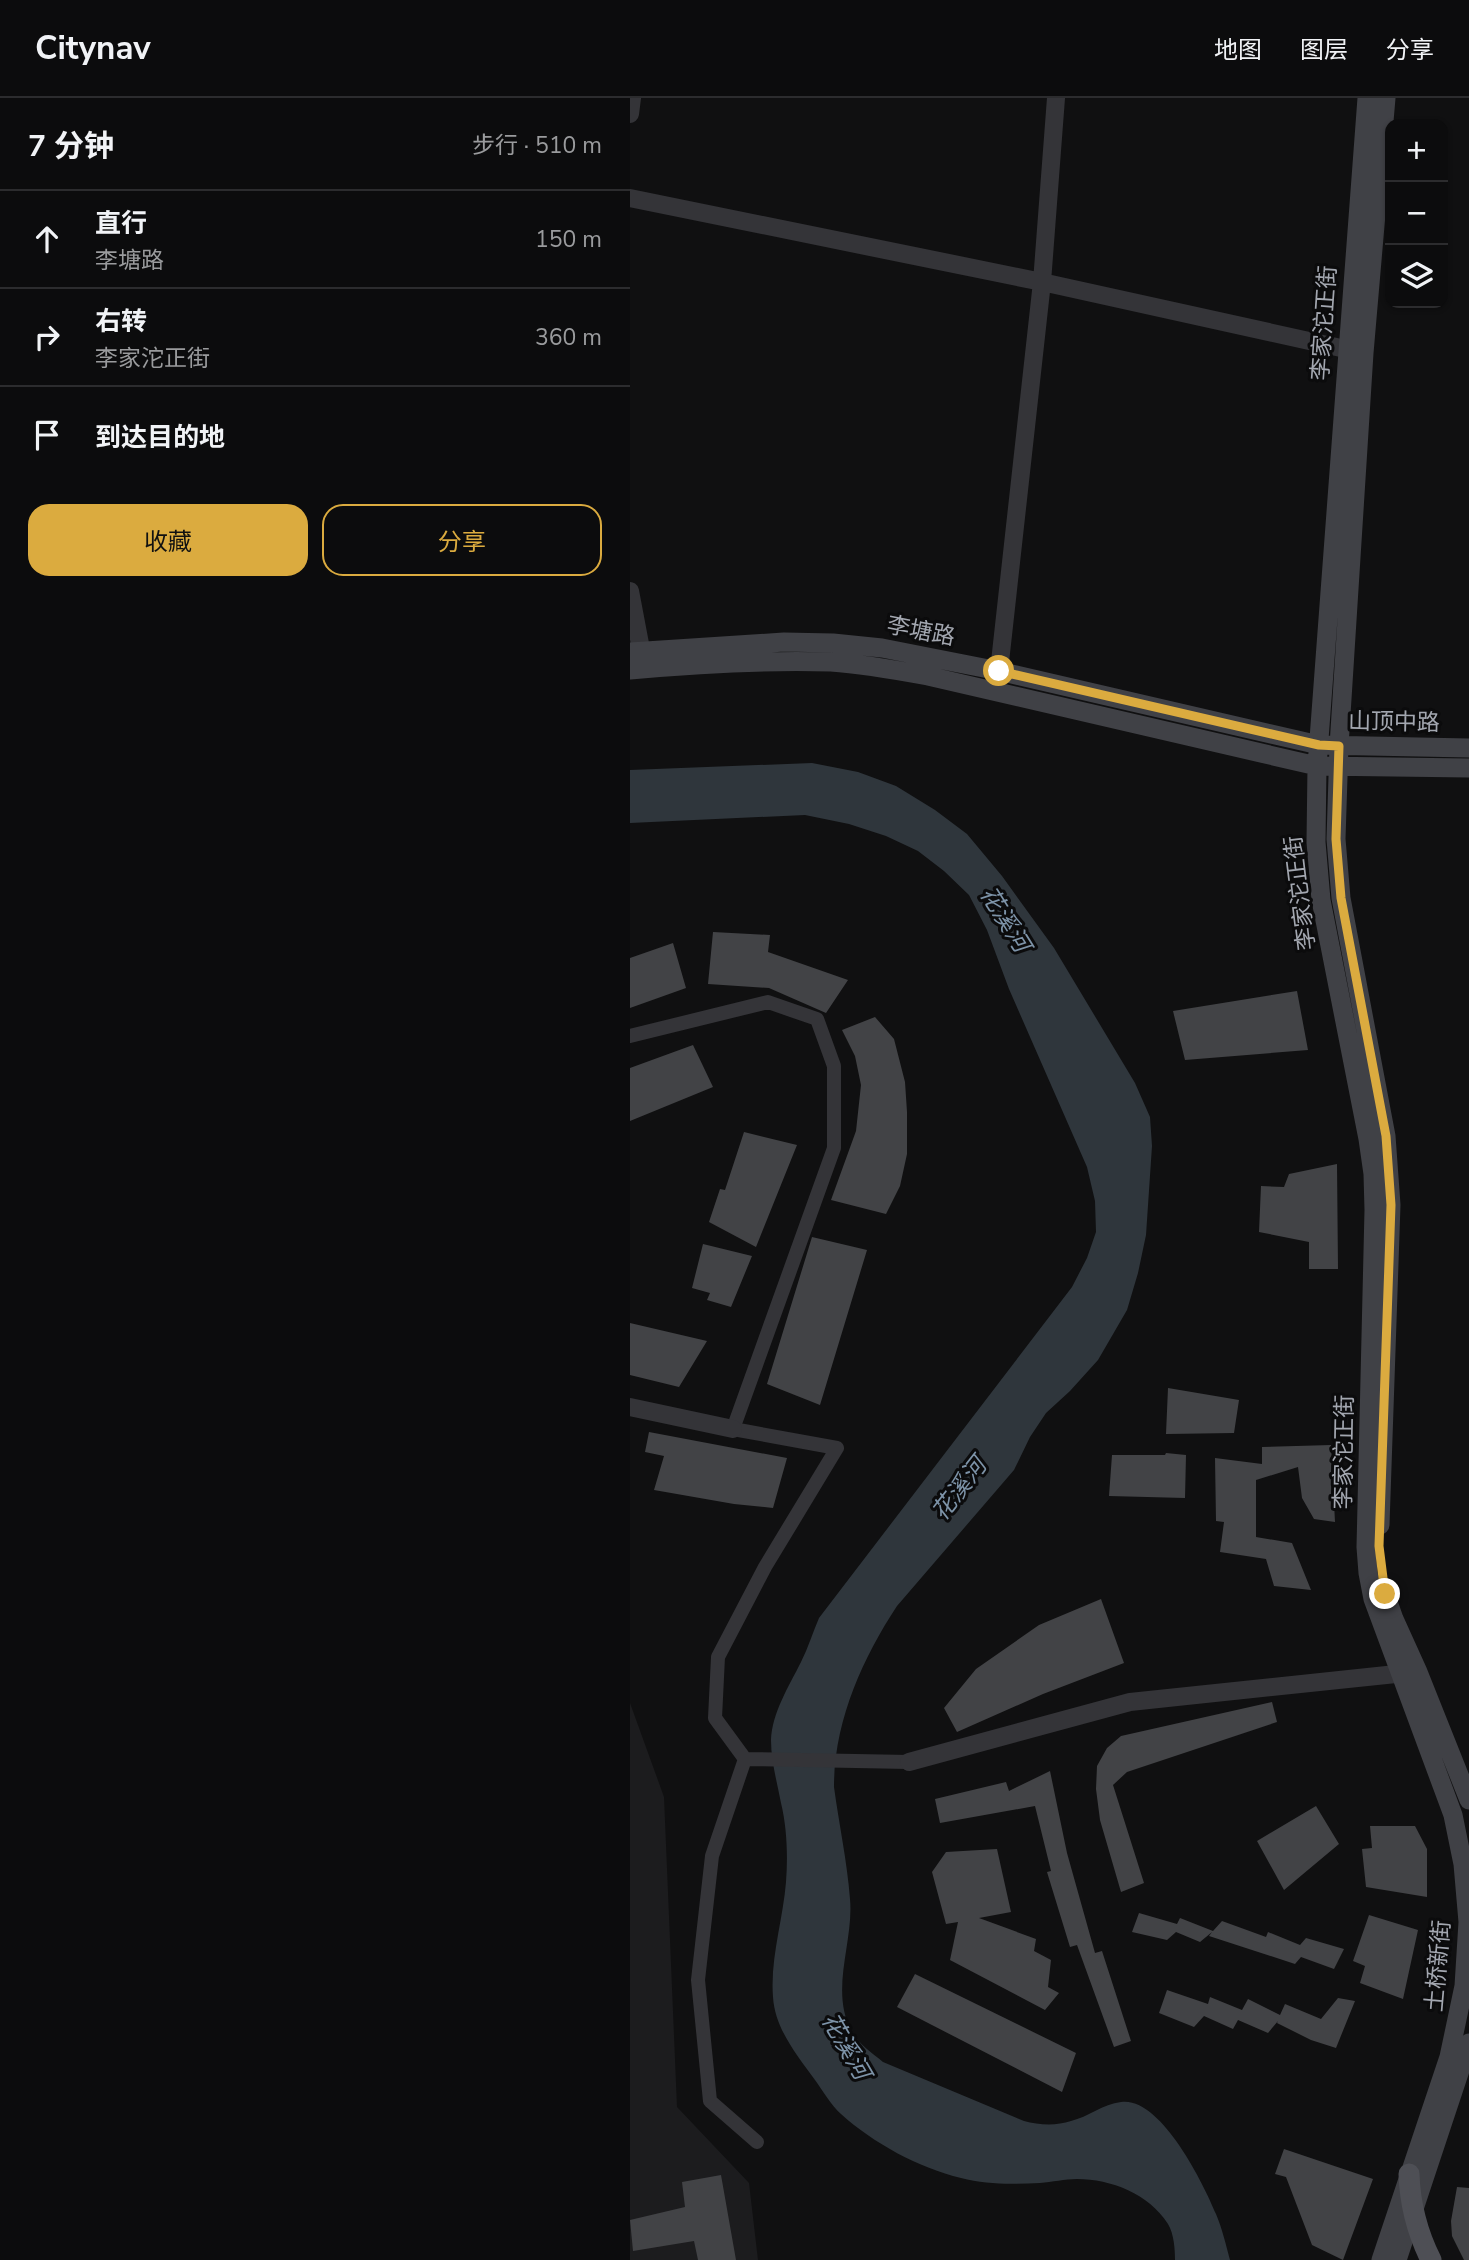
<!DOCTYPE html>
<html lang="zh">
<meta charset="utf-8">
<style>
body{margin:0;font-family:"Nunito Sans","Noto Sans SC",sans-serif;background:#151516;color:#f1f3f6}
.controls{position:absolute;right:21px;top:21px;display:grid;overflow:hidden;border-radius:14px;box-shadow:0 2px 5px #0004}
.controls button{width:63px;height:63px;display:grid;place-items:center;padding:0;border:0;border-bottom:2px solid #2c2c2e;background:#0c0c0d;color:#f1f3f6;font:35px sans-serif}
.stop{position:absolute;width:21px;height:21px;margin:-16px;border:5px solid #dbab3f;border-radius:50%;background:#fff}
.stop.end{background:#dbab3f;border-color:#fff;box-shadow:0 2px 7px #0008}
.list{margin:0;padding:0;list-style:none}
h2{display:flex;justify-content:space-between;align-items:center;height:91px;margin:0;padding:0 28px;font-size:30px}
h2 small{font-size:23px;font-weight:400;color:#9a9b9d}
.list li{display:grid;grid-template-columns:46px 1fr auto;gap:21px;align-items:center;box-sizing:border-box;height:98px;padding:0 28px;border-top:2px solid #2c2c2e}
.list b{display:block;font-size:26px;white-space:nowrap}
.list p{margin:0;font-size:23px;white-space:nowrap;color:#9a9b9d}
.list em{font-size:23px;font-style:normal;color:#9a9b9d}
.actions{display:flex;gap:14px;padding:21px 28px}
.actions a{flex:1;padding:16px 0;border:2px solid #dbab3f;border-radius:21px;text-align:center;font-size:24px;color:#dbab3f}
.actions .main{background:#dbab3f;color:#111}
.icon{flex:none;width:38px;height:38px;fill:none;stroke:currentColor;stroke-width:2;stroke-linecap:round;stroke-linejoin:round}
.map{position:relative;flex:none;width:839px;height:2162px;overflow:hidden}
header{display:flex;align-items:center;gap:42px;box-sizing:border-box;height:98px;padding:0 35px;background:#0c0c0d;border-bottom:2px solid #2c2c2e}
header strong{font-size:33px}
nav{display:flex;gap:38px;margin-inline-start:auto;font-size:24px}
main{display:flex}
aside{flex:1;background:#0c0c0d}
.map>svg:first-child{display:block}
.built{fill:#1c1c1e}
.water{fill:#2f363c}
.building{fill:#424346}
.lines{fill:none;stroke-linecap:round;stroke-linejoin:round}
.minor{stroke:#343438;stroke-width:14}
.tertiary{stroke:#343438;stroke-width:18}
.secondary{stroke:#404146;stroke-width:19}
.primary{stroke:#4e4f55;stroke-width:21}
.route{stroke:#dbab3f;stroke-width:9}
.labels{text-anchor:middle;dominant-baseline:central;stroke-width:6;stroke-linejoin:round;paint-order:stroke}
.street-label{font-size:23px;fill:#a3a7b0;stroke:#0b0b0c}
.water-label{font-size:24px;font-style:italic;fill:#7d93a8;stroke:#0b0b0c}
</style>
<header>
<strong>Citynav</strong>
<nav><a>地图</a><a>图层</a><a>分享</a></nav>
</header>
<main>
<aside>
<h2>7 分钟<small>步行 · 510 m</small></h2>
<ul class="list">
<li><svg class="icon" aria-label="ahead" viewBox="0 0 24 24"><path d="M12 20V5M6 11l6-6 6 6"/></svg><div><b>直行</b><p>李塘路</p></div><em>150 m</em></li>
<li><svg class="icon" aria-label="right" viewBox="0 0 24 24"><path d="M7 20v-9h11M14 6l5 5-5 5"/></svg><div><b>右转</b><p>李家沱正街</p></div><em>360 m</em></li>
<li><svg class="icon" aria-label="arrive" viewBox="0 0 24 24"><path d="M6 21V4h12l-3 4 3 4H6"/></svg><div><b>到达目的地</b></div></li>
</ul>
<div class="actions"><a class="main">收藏</a><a>分享</a></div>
</aside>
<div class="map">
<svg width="839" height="2162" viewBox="0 0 839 2162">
<rect width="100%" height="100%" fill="#101011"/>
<path class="built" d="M0,1605L34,1699L47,2009L119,2085L128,2162H0Z"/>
<path class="water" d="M182,665L228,674L266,688L305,712L337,736L372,778L424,850L505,985L520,1019L522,1048L516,1137L508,1175L497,1212L468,1262L440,1293L416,1315L400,1339L384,1372L267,1508C232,1561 204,1624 204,1689C209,1726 217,1763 220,1801C224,1844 199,1893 222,1934C229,1946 242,1955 253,1964L394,2023C409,2027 426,2028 441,2023C458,2019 473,2006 491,2004C530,1998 573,2084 586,2116C592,2130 596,2147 600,2162H545C545,2151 544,2136 538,2126C519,2096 481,2081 447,2081C435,2081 422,2084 410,2085C383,2086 357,2087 331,2080C289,2070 243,2045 211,2016C201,2007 193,1993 185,1982C167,1957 145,1931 143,1899C140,1860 153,1822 156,1784C158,1758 157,1730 151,1705C147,1684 141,1663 141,1642C142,1615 159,1588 171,1564C178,1550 183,1534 189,1520L442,1189L457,1160L466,1134L465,1103L457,1069L379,891L357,832L339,797L314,773L288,753L256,738L219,726L175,717L0,725V672Z"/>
<path class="building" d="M83,834L140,837L138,854L218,882L196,915L139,890L78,886Z
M43,845L56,890L0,910V860Z
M667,893L678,952L555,962L543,913Z
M245,919L264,941L275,984L277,1014V1056L270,1088L256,1116L201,1102L226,1033L231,987L225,958L212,932Z
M63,947L83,989L0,1023V970Z
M114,1034L167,1047L126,1149L79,1124L90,1091L95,1092Z
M707,1066L708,1171H679V1144L629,1134L631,1088L654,1089L659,1076Z
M182,1139L237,1152L190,1307L137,1286Z
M73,1146L122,1158L101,1209L77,1202L80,1195L62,1190Z
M0,1225L77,1243L49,1289L0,1277Z
M538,1290L609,1302L604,1335L536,1336Z
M19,1334L157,1360L143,1410L104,1406L24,1392L34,1358L15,1354Z
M701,1347L705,1424L684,1421L672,1400L668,1369L626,1382V1439L662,1445L681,1492L644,1488L636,1461L590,1454L594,1424L586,1423L585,1360L632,1366V1349Z
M536,1355L556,1357L555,1400L479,1398L482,1357H535Z
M471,1501L494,1565L413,1596L327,1634L314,1610L346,1571L409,1527Z
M642,1604L647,1624L497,1674L483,1687L514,1785L491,1794L470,1722L466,1691L467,1668L477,1650L491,1638Z
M420,1673L437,1755L465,1855L472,1853L501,1943L484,1949L447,1847L440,1849L417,1774L421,1773L405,1708L310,1725L305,1701L376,1684L379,1693Z
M686,1708L709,1746L654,1792L627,1743Z
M740,1728H785L797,1751V1799L736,1789L732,1751L742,1750Z
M367,1751L381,1814L349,1820L406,1841L404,1853L421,1862L418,1889L429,1895L415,1912L320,1862L328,1824L316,1826L302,1774L316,1754Z
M509,1815L547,1826L550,1820L583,1833L592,1823L636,1839L638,1834L670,1847L676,1840L714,1851L704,1871L671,1859L665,1866L579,1838L582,1834L570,1844L546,1834L537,1842L502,1834Z
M739,1817L788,1832L773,1901L730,1885L735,1868L723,1863Z
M285,1876L446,1955L432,1994L267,1909Z
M537,1892L578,1906L580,1899L612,1912L618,1901L650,1917L655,1906L691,1921L708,1900L725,1903L706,1950L681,1942L647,1925L648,1923L638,1935L608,1922L603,1931L574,1918L564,1929L529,1915Z
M654,2051L743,2081L713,2162L682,2147L656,2079L645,2076Z
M91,2077L106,2162H68L64,2143L3,2153L0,2122L55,2109L52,2084Z
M827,2089L839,2090V2162H834L822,2138L821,2123Z"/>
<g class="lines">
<path class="minor" d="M0,938L138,904L187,921L204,968V1050L103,1331L207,1350L135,1469L88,1559L85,1620L115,1661L82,1758L68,1882L80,2003L127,2044
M115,1661L279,1664"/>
<path class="tertiary" d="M0,16L2,0
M0,100L412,184L729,254
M0,493L14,567
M369,573L412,184L426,0
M0,1309L103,1331
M279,1664L500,1604L785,1574"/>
<path class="secondary" d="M737,0L687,668L686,744L691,802L738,1041L743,1076L744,1112L736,1449L738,1475L743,1501L823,1717L833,1766L838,1824L834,1888L819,1959L751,2162
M0,554L154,544L203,545L252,550L369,573L689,647L839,650
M0,572C66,566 135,562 201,564C233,566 266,572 298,578L687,668L839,670
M750,1427L761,1107L756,1038L711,800L706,741L709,648L734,255L756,0
M755,1495L764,1521L788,1574L839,1702
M767,2162L839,1945"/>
<path class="primary" d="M779,2076C780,2108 787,2134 801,2162"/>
</g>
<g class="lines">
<path class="route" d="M369,573L689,647L709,648L706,741L711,800L756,1038L761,1107L749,1448L755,1496"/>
</g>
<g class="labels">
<g class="street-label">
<text transform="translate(694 225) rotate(-86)">李家沱正街</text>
<text transform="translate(291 533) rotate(11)">李塘路</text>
<text transform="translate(764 624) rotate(1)">山顶中路</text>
<text transform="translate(670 795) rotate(-97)">李家沱正街</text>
<text transform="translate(714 1354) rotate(-89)">李家沱正街</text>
<text transform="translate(808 1868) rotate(-85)">土桥新街</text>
</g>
<g class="water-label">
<text transform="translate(375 821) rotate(58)">花溪河</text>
<text transform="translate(329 1391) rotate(-52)">花溪河</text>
<text transform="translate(216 1948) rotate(60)">花溪河</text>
</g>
</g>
</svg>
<div class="controls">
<button>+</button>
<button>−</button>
<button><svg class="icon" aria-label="layers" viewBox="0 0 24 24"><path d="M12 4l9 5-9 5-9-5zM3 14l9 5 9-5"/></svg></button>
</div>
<div class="stop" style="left:369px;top:573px"></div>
<div class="stop end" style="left:755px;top:1496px"></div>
</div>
</main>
